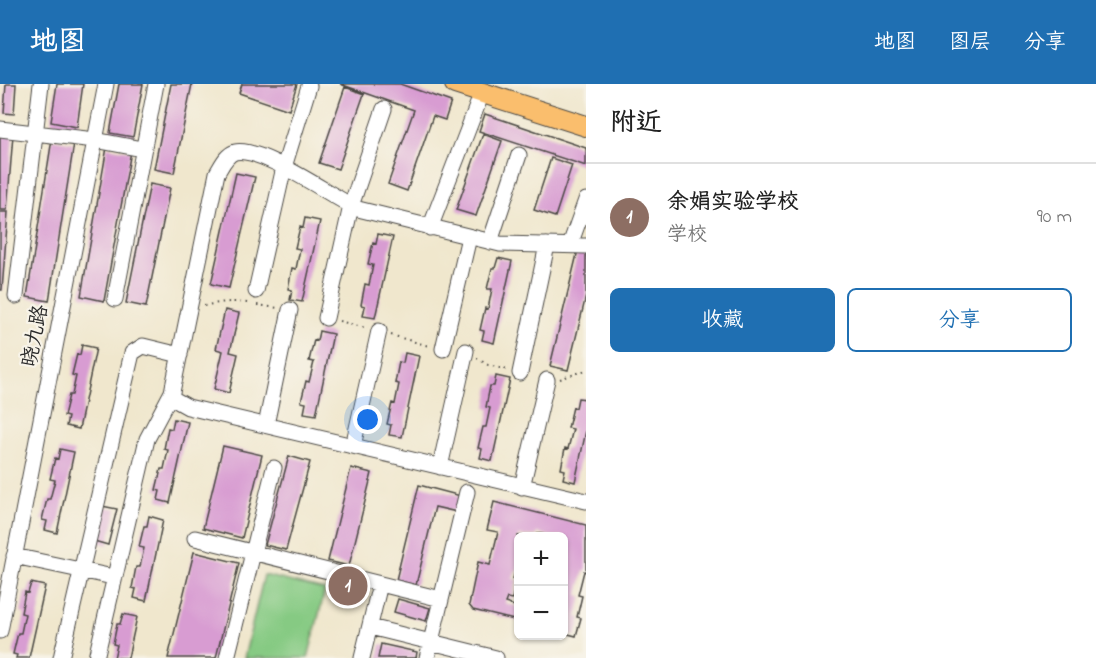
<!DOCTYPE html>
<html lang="zh">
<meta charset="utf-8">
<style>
body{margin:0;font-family:"Indie Flower","LXGW WenKai TC",sans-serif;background:#f2f2f2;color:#222}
.controls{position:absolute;right:18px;bottom:18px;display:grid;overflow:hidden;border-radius:9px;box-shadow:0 2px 4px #0004}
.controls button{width:54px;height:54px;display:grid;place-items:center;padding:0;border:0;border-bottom:2px solid #e0e0e0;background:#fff;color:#222;font:30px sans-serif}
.you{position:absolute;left:368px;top:336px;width:21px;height:21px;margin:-15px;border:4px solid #fff;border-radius:50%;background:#1a73e8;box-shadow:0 0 0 9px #1a73e833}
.badge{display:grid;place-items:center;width:39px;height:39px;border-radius:50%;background:#1f6fb2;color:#fff;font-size:20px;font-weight:700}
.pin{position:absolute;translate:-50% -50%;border:3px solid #fff;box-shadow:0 2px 6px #0006}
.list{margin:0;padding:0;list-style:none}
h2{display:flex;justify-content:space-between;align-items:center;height:78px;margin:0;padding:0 24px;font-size:26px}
h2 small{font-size:20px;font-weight:400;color:#767676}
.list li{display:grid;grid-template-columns:39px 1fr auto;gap:18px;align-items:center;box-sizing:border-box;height:108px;padding:0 24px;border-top:2px solid #e0e0e0}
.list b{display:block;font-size:22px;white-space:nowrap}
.list p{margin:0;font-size:20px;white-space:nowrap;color:#767676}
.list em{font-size:20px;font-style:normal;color:#767676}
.actions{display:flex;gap:12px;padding:18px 24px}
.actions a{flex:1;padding:14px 0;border:2px solid #1f6fb2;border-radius:9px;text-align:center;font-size:21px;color:#1f6fb2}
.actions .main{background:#1f6fb2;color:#fff}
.map{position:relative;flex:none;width:586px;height:574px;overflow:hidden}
header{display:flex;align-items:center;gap:36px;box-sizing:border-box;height:84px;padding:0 30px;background:#1f6fb2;color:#fff}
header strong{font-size:28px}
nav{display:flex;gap:33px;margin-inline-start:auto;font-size:21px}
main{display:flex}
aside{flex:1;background:#fff}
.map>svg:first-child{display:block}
.green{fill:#86ca83;stroke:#587a57;stroke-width:1.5}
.building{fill:#d89cd2}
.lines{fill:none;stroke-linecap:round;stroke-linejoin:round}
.minor-casing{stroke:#494743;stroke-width:17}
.major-casing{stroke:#494743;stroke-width:22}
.path{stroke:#494743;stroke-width:2;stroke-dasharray:1.5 4.5;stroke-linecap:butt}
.minor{stroke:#fff;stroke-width:15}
.major{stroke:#fabe6d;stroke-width:20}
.labels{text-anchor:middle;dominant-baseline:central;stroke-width:4.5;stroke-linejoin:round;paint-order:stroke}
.street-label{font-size:21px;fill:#2b2b2b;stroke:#f7f3e8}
</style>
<header>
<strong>地图</strong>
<nav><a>地图</a><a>图层</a><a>分享</a></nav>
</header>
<main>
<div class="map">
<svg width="586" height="574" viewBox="0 0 586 574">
<rect width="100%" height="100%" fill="#f7f3e8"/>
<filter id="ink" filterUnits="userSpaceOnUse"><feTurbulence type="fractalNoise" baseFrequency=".0167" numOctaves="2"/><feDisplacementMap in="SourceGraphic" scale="12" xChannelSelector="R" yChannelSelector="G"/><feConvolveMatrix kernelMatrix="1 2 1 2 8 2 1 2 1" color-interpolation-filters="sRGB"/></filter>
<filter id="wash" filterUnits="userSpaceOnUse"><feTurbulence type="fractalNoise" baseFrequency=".008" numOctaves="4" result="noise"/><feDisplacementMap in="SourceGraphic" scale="24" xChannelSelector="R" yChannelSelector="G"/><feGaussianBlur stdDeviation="1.35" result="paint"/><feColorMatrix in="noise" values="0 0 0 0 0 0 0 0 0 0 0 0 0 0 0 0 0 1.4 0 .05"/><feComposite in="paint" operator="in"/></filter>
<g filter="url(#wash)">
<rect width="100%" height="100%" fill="#f0e7cd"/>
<path class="green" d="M264,491L325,506L308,574H244Z"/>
<g id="blocks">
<path class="building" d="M6,0H16L14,30L4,29Z
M57,0H83L77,43L51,38Z
M119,0H143L133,53L110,49Z
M171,0H192L174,89L154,85Z
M242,0H297L289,26L239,9Z
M340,0H400L451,18L445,36L433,32L407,107L388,100L414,26Z
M345,3L364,10L338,85L319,79Z
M485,30L586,64V82L479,47Z
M0,49L13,51L7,126H0Z
M483,50L502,57L476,132L456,126Z
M52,55L74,59L49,217L27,213Z
M107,63L131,67L104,217L81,212Z
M551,74L572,81L555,133L534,126Z
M236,89L255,93L229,204L211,200Z
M150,100L170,104L146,223L126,219Z
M0,128H8L2,206H0Z
M305,134L320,137L302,218L290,216L292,206L288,205L292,184L296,185L300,165L295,164L300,143L303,144Z
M378,150L393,153L375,234L363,232L365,222L361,221L365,200L369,201L373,181L368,180L373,159L376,160Z
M578,166L586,168V212L568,286L550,282Z
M498,174L512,177L494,259L482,256L484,247L480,246L485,224L488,225L492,205H487L492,184H495Z
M225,226L239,229L230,268L238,270L229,309L214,305L223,267L216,265Z
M319,247L333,250L316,331L304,329L306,319L301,318L306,297L309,298L314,278L309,277L314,256L317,257Z
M82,261L96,264L79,345L66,342L68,333L64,332L69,311H72L76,292L72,291L77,270L80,271Z
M405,269L419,272L402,353L389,351L391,341L387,340L392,319L395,320L399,300L395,299L399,278L403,279Z
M496,292L510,295L492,377L480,374L482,365L478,364L483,343H486L490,324L486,323L490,302H494Z
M578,314L586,315V347L575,398L563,395L565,386L561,385L565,364L568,365L573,345L568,344L573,323L576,324Z
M174,335L188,338L170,419L158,416L160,407L156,406L161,385H164L168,366L164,365L168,344L172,345Z
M223,362L262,371L242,454L203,444Z
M60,365L74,368L57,449L45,446L47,437L42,436L47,415H50L55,396L50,395L55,374L58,375Z
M289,372L310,378L286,466L265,461Z
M351,384L372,389L349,482L328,477Z
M419,401L461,412L457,428L435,423L416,501L396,496Z
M494,418L586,441V488L584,487L578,511L582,512L577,533L581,534L576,552L564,549V452H550L537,449L536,452H518V487L516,486L513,495L517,496L512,515L507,514L505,519L518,523V537L473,526L469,521L478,478L490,481L498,448L487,446Z
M102,422L117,425L108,461L94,457Z
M149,432L163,436L146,517L134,514L136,505L132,504L136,483H140L144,464L139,463L144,442H147Z
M194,468L239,479L216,574H168Z
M31,499L45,502L29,574H16L17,571L13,570L18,549H21L25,530L21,529L25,508L28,509Z
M398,515L430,524L426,537L394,528Z
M123,530L137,533L128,574H114L117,561L113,560L117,540H120Z
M381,560L417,568L416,574H378Z"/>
</g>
</g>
<g filter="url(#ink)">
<use href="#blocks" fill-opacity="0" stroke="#494743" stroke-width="1.5"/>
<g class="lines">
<defs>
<path id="minor" d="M0,45L95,56L142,65
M430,144L482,9
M490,158L519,71
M570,161L586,116
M256,207L284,83L309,2
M16,212L41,0
M115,215L156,0
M326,234L351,122L384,25
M443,265L469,153
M520,289L547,161
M170,313L188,323L586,417
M266,341L290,226
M353,362L379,247
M440,383L466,267
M522,403L547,296
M195,454L441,515
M14,472L113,493
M370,543L496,574
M0,547L106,0
M61,574L132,269L143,262L180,271
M96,574L147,355L172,308L217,89C222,81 226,71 235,68C261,62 332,113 358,125L500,160L586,162
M227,574L274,384
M362,574L380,500
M427,574L467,408"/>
<path id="major" d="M455,0L586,42"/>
</defs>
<use href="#minor" class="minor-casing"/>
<use href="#major" class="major-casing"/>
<path class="path" d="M257,221L278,224
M204,222C219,218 232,217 248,219
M339,237L366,244
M391,251L429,262
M477,274L488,281L508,286
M560,295L586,286"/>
<use href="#minor" class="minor"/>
<use href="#major" class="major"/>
</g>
</g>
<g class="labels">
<g class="street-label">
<text transform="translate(36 252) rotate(-79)">晓九路</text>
</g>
</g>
</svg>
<div class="controls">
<button>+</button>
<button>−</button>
</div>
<div class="you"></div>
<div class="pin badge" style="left:348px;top:502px;background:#8d6e63">1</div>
</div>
<aside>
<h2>附近<small></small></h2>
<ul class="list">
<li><span class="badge" style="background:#8d6e63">1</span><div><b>余娟实验学校</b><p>学校</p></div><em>90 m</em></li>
</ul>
<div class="actions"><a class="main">收藏</a><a>分享</a></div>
</aside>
</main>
